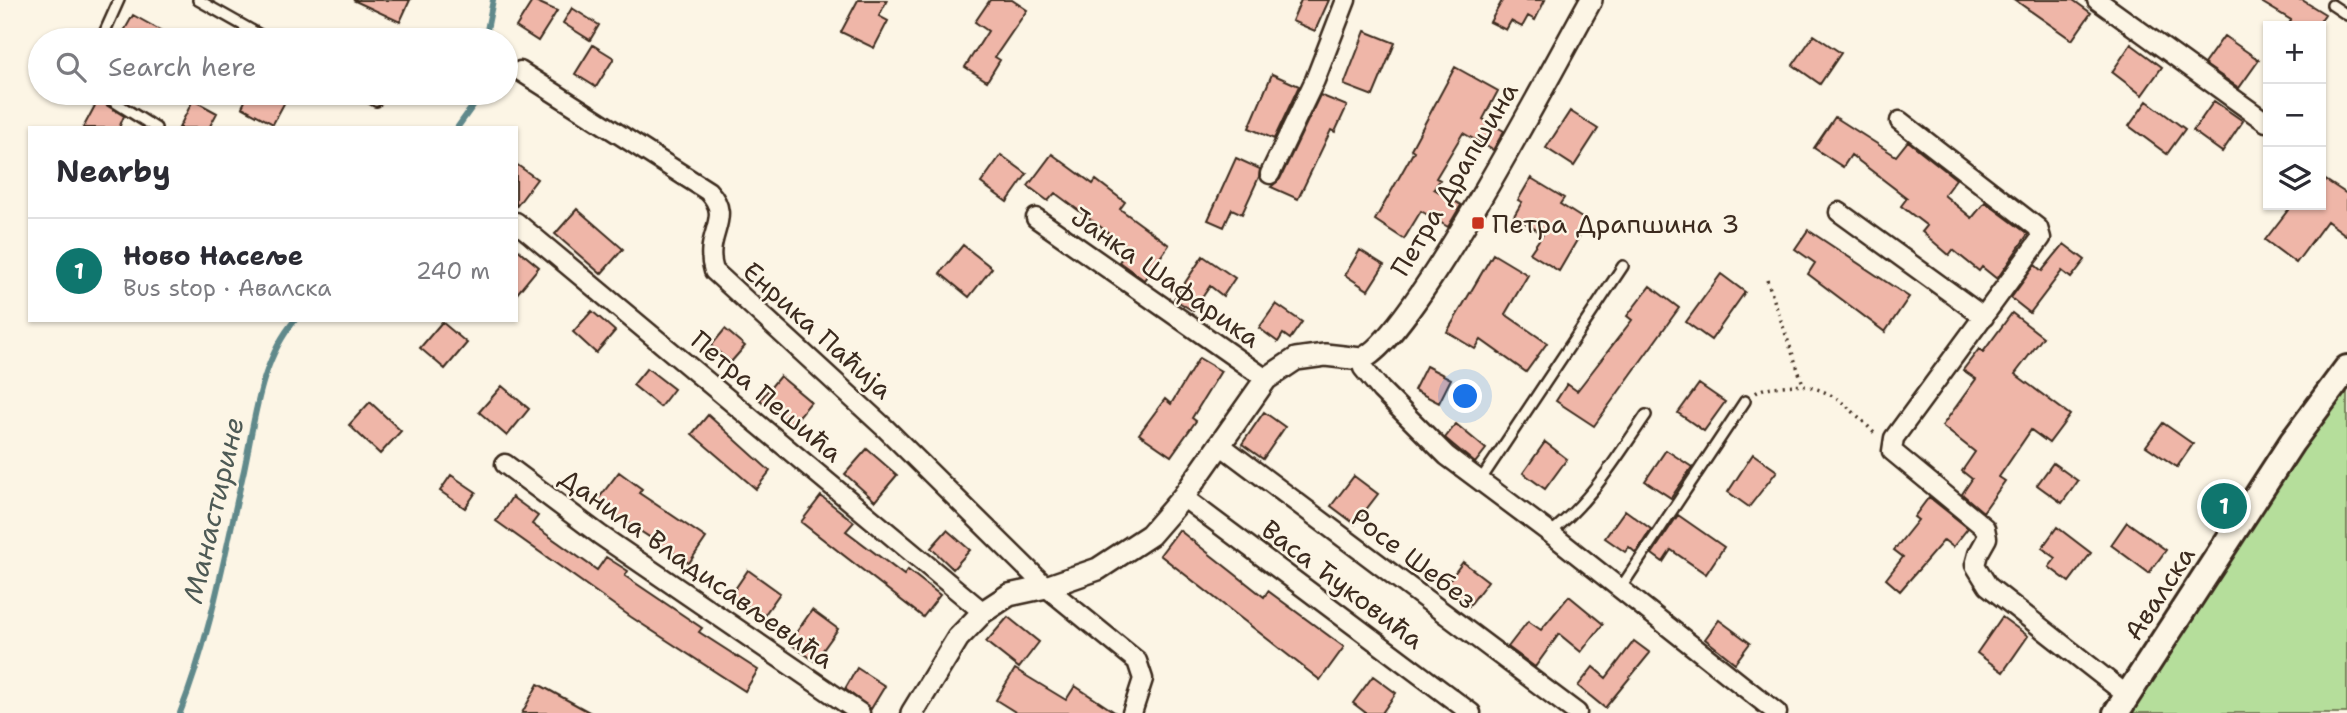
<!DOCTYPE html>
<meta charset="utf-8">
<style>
body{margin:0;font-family:"Shantell Sans",sans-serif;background:#f2f2f3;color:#2b2b33}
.controls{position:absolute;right:21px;top:21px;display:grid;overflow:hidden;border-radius:0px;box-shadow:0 2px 5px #0004}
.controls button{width:63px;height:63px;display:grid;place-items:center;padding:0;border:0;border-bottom:2px solid #e1e1e2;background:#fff;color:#2b2b33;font:35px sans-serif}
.you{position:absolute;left:1466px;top:397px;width:24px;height:24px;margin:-18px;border:5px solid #fff;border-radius:50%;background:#1a73e8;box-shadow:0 0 0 10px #1a73e833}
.badge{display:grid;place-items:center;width:46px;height:46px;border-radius:50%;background:#0f766e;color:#fff;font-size:23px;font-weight:700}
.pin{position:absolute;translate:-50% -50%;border:4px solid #fff;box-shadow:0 2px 7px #0006}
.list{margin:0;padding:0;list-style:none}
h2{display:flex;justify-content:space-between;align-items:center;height:91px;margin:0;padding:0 28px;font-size:30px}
h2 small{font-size:23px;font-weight:400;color:#7c7c81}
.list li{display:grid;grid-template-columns:46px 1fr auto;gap:21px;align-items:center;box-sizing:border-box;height:105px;padding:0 28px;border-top:2px solid #e1e1e2}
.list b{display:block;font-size:26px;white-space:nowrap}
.list p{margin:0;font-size:23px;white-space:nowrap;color:#7c7c81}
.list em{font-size:23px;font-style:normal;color:#7c7c81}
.icon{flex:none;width:38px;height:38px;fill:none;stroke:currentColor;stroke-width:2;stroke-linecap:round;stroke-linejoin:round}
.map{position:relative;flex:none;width:2347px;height:713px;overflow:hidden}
.search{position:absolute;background:#fff;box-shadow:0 2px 5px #0004;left:28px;top:28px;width:490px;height:77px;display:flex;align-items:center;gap:18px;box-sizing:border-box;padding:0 24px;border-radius:38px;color:#7c7c81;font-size:26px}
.panel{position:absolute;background:#fff;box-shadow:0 2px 5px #0004;left:28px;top:126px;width:490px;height:196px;border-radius:0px}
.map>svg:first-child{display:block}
.green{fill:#b5de9b;stroke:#78845c;stroke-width:2}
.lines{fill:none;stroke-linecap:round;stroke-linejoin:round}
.stream{stroke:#60898b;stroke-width:6}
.building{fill:#efb6a8;stroke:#3b2a1e;stroke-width:2}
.service-casing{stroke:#3b2a1e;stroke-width:14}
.minor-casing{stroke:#3b2a1e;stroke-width:23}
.tertiary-casing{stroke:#3b2a1e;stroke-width:26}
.secondary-casing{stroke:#3b2a1e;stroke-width:30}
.path{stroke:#3b2a1e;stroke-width:3.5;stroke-dasharray:2 5;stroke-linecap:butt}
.service{stroke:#fcf5e5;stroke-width:9}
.minor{stroke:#fcf5e5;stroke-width:18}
.tertiary{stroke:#fcf5e5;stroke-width:21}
.secondary{stroke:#fcf5e5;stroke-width:24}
.poi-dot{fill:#c8321e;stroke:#fcf5e5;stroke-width:2.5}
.labels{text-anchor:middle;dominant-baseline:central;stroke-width:5;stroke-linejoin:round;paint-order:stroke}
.street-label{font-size:26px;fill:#3b2a1e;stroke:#fcf5e5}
.poi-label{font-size:26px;fill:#3b2a1e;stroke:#fcf5e5;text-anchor:start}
.water-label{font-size:28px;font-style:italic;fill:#4e5a55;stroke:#fcf5e5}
</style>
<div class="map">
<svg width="2347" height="713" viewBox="0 0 2347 713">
<rect width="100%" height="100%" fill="#fcf5e5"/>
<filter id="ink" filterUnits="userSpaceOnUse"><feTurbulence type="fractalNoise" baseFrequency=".0143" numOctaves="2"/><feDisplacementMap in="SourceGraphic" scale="14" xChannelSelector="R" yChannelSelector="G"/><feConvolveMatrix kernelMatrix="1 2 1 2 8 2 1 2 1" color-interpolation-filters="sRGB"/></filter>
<g filter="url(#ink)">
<path class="green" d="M2347,370V713H2116Z"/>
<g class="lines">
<path class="stream" d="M485,40L493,0
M457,128L482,93
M180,713C211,635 225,552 244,470C255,419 260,361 295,320"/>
</g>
<path class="building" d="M353,0H410L400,22Z
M533,0L557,11L538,41L516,27Z
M858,0H887L879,16L888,21L874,48L841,32Z
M990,0H1012L1027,10L995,57L1000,60L987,81L965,67L988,31L975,22Z
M1301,0H1329L1315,31L1292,21Z
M1499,0H1545L1535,20L1528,16L1522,27L1511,21L1506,30L1490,22L1502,1Z
M2015,0H2073L2091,13L2072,40Z
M2258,0H2302L2325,14L2317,26H2288L2291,20Z
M572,8L599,25L590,40L563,23Z
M133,15L178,40H119Z
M1365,31L1395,43L1373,96L1344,85Z
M1814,35L1841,53L1820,84L1793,65Z
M2224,36L2259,60L2239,88L2204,64Z
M2131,44L2162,67L2142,95L2112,72Z
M593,45L614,58L596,87L575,74Z
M1455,67L1498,91L1483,119L1504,131L1493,150L1463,133L1436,178L1440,180L1434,189L1461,205L1448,227L1421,211L1404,239L1375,220L1414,151L1411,149Z
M1272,74L1299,86L1274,139L1249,128Z
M249,93H276L287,98L273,124L242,107Z
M1320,95L1347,106L1335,132L1331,130L1298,199L1271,187L1280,179Z
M98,100L124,116L119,128H83Z
M193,100L217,113L209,128H179Z
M2147,101L2185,129L2167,154L2129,126Z
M2214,101L2243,121L2222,152L2193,131Z
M1570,111L1598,129L1574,166L1546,148Z
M1835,117L1896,156L1908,141L1956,179L1944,195L1972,218L1985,202L2028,234L1997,279L1982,267L1979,271L1953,250L1949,255L1922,232L1927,226L1901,206L1907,198L1851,155L1843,167L1814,148Z
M1052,154L1093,184L1096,180L1125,202L1120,209L1169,245L1144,280L1119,262L1129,248L1055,193L1048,201L1028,186Z
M1001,155L1027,174L1007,202L981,183Z
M1236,158L1260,169L1259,177L1242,214L1232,209L1224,227L1208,220Z
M516,164L537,179L516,207Z
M2321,177L2347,194V236L2327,221L2296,263L2265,240L2292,205H2321Z
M1531,178L1564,198L1560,204L1585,220L1577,233L1580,235L1559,271L1530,253L1543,234L1514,216L1522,202L1518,200Z
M577,209L623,249L601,274L555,234Z
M1808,230L1909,297L1885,332L1808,274L1815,263L1795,249Z
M2064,244L2085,260L2071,278L2062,271L2030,313L2011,298L2035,265L2042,271Z
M963,245L992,268L969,297L940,273Z
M516,248L539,267L516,295Z
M1360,250L1384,265L1368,290L1345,275Z
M1493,254L1528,275L1505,314L1547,343L1526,372L1481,340L1475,349L1447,332Z
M1203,256L1235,278L1223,296L1210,286L1193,311L1174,299Z
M1721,274L1745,292L1711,340L1686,322Z
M1650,286L1679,308L1594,426L1556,401L1567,384L1577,391L1632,320L1627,316Z
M1276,304L1302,322L1290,339L1283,334L1278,342L1259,328Z
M592,311L615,331L596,353L573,332Z
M2012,313L2043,337L2015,374L2070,415L2049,443L2031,430L1999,477L2005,481L1983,512L1962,494L1972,479L1962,471L1975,452L1942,426L1976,379L1963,370L1979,349L1983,352Z
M442,322L467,343L445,369L420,348Z
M725,329L745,346L731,362L711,346Z
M1199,358L1221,371L1192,418L1196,421L1171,456L1139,434L1165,399L1171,404Z
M1426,366L1451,379L1439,403L1414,390Z
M647,368L674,389L660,407L633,385Z
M780,376L811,402L791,426L760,400Z
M1699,384L1725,402L1704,431L1678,413Z
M502,386L529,409L507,436L479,412Z
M370,402L401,431L380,454L349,425Z
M1264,412L1285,427L1263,459L1242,444Z
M708,415L770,471L756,489L692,434Z
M2163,423L2193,444L2177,467L2146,446Z
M1456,424L1486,449L1475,463L1445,438Z
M1545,442L1567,459L1545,489L1523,473Z
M867,449L897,475L875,501L845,474Z
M1666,450L1692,467L1671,498L1645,481Z
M1753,454L1777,471L1749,507L1728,492Z
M2053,463L2078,481L2062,503L2037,485Z
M619,472L642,489L639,493L706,538L689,563L596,502Z
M451,475L476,492L465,508L440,491Z
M1354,476L1378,494L1355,524L1331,506Z
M821,496L854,522L846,531L904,575L908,570L940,595L923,617L801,522Z
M512,497L538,516L532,524L597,570L606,557L628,571L625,576L702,628L699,632L758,670L745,691L631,617L496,521Z
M1929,497L1968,528L1953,547L1944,540L1900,591L1886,579L1903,557L1894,550L1918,520L1914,517Z
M1625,510L1651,529L1636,553L1629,547L1625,552L1605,538Z
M1678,515L1724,547L1706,574L1671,550L1663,562L1652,554Z
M2127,522L2166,550L2149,573L2111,545Z
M2057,527L2091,553L2069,582L2049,567L2056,558L2042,548Z
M947,530L970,550L953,569L931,548Z
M1179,530L1264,597L1268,591L1344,647L1320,680L1160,555Z
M1463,562L1488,581L1469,606L1444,587Z
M748,570L780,593L763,617L731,595Z
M1569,596L1603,624L1581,652L1559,634L1535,667L1508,647L1528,621L1541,630Z
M812,610L838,629L815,661L789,643Z
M1008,617L1039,642L1019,668L986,642Z
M2002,617L2028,636L2003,672L1977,653Z
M1719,620L1750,643L1735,663L1705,639Z
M1634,641L1650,653L1605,708L1578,686L1593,667L1606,678Z
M857,668L885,686L871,709L845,689Z
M1015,669L1066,700L1075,686L1116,713H1017L996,700Z
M1373,676L1396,693L1382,713H1366L1353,703Z
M538,684L591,713H522Z"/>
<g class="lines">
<defs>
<path id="service" d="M198,0L269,40
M2332,5L2347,15
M101,40L119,0
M100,93L156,128
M362,93L376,101
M1480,481L1623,266
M1550,533C1591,501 1617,457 1646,415
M1620,589L1745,401"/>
<path id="minor" d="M2097,0L2266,122
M520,71L708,191C735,219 702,234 714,271L885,428L1046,587L1137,661L1143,679L1132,713
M1900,121L2038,228L2041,238L1894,438L1892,451L1985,528L1987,538L1978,554L1975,565L1988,586L2128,696
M1270,174L1315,80L1346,0
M1839,212L1984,317
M1036,218L1266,379
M516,222L983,612
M1361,359L1363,368L1381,390L1447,456L1550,533L1777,713
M1219,444L1577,713
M505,464L600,535L860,713
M1183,497L1471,713"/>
<path id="tertiary" d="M912,713L958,638L983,612L1009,595L1046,587L1098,569L1150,535L1183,497L1266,379L1296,359L1325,355L1361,359C1411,342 1557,60 1591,0"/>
<path id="secondary" d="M2116,713L2292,442L2347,368"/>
</defs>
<use href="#service" class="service-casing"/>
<use href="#minor" class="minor-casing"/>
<use href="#tertiary" class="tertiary-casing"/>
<use href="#secondary" class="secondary-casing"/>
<path class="path" d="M1767,280L1803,384
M1756,393C1764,387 1773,387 1783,386C1825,381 1849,406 1876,435"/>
<use href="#service" class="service"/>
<use href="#minor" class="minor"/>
<use href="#tertiary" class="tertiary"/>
<use href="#secondary" class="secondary"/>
</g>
</g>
<rect class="poi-dot" x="1471" y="216" width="14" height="14" rx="3.5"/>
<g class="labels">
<g class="street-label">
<text transform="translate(1454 179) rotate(-59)">Петра Драпшина</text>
<text transform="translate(1166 277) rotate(35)">Јанка Шафарика</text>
<text transform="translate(818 330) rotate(42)">Енрика Паћија</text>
<text transform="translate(767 396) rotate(40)">Петра Пешића</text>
<text transform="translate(1414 558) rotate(37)">Росе Шебез</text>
<text transform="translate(697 568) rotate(35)">Данила Владисављевића</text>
<text transform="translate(1343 584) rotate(37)">Васа Ћуковића</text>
<text transform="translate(2159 593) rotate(-57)">Авалска</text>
</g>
<g class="poi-label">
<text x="1492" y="223">Петра Драпшина 3</text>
</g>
<g class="water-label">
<text transform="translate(213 510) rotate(-77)">Манастирине</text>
</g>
</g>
</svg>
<div class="controls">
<button>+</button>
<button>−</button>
<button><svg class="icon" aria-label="layers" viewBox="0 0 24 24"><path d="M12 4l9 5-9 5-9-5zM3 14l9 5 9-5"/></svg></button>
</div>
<div class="you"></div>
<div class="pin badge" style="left:2224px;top:506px">1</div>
<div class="search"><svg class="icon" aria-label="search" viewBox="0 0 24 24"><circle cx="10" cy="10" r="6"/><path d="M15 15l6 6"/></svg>Search here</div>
<section class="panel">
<h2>Nearby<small></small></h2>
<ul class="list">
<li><span class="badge">1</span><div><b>Ново Насеље</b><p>Bus stop · Авалска</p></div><em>240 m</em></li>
</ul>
</section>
</div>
